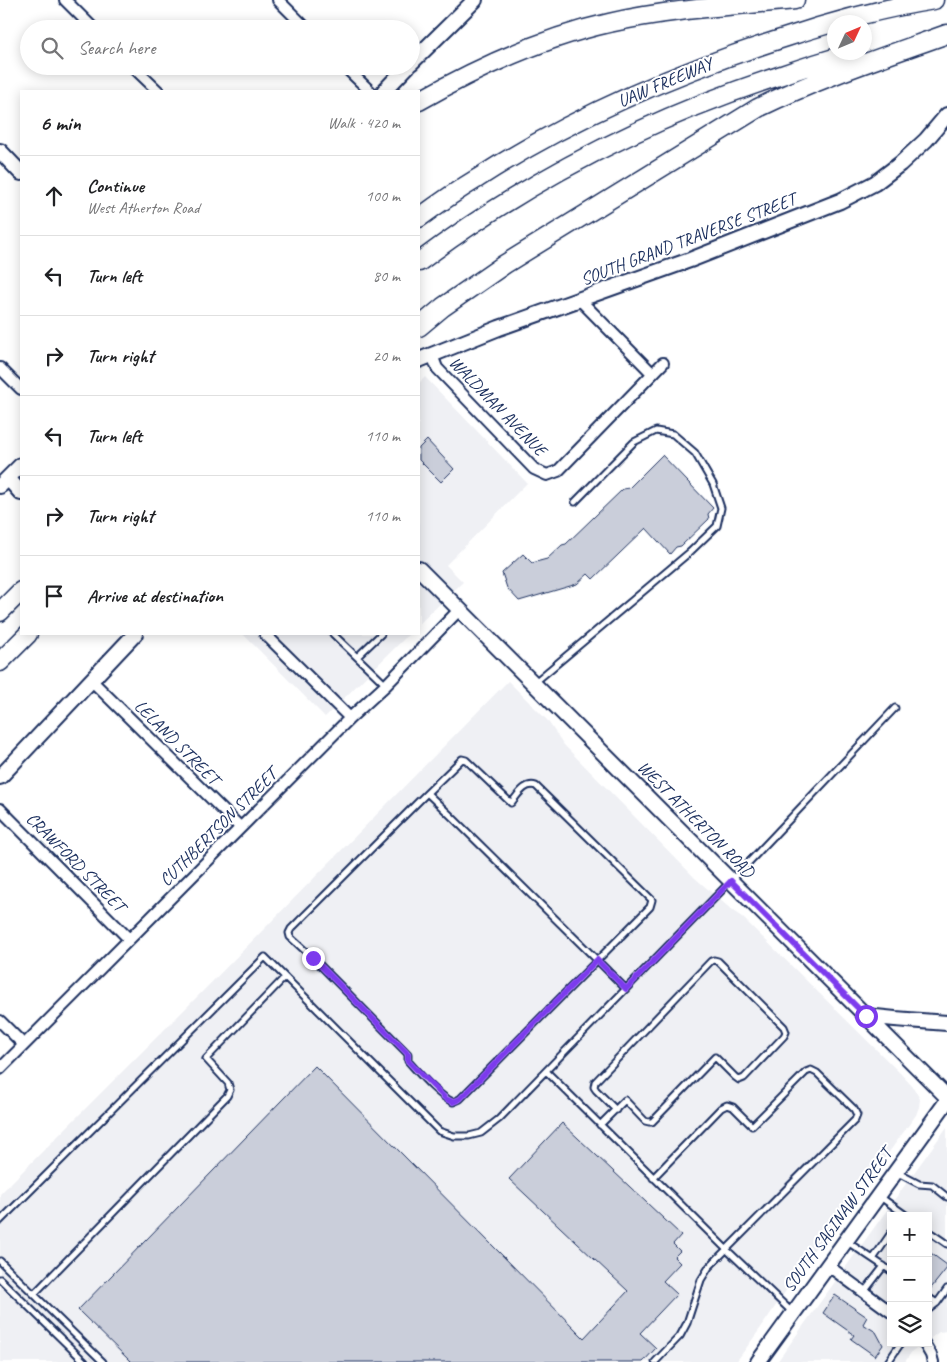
<!DOCTYPE html>
<meta charset="utf-8">
<style>
body{margin:0;font-family:Caveat,sans-serif;background:#f6f6f6;color:#202124}
.controls{position:absolute;right:15px;bottom:15px;display:grid;overflow:hidden;border-radius:0px;box-shadow:0 2px 12px #0003}
.controls button{width:45px;height:45px;display:grid;place-items:center;padding:0;border:0;border-bottom:1px solid #e0e0e0;background:#fff;color:#202124;font:25px sans-serif}
.compass{position:absolute;left:827px;top:15px;width:45px;height:45px;border-radius:50%;background:#fff;box-shadow:0 2px 12px #0003;rotate:46deg}
.stop{position:absolute;width:15px;height:15px;margin:-11px;border:4px solid #7c3aed;border-radius:50%;background:#fff}
.stop.end{background:#7c3aed;border-color:#fff;box-shadow:0 1px 5px #0008}
.list{margin:0;padding:0;list-style:none}
h2{display:flex;justify-content:space-between;align-items:center;height:65px;margin:0;padding:0 20px;font-size:21px}
h2 small{font-size:16px;font-weight:400;color:#757577}
.list li{display:grid;grid-template-columns:32px 1fr auto;gap:15px;align-items:center;box-sizing:border-box;height:80px;padding:0 20px;border-top:1px solid #e0e0e0}
.list b{display:block;font-size:19px;white-space:nowrap}
.list p{margin:0;font-size:16px;white-space:nowrap;color:#757577}
.list em{font-size:16px;font-style:normal;color:#757577}
.icon{flex:none;width:28px;height:28px;fill:none;stroke:currentColor;stroke-width:2;stroke-linecap:round;stroke-linejoin:round}
.map{position:relative;flex:none;width:947px;height:1362px;overflow:hidden}
.search{position:absolute;background:#fff;box-shadow:0 2px 12px #0003;left:20px;top:20px;width:400px;height:55px;display:flex;align-items:center;gap:12px;box-sizing:border-box;padding:0 18px;border-radius:28px;color:#757577;font-size:19px}
.panel{position:absolute;background:#fff;box-shadow:0 2px 12px #0003;left:20px;top:90px;width:400px;height:545px;border-radius:0px}
.map>svg:first-child{display:block}
.built{fill:#eff0f4}
.building{fill:#caceda;stroke:#1b2f5e}
.lines{fill:none;stroke-linecap:round;stroke-linejoin:round}
.lane-casing{stroke:#1b2f5e;stroke-width:9}
.street-casing{stroke:#1b2f5e;stroke-width:14}
.secondary-casing{stroke:#1b2f5e;stroke-width:18}
.highway-casing{stroke:#1b2f5e;stroke-width:21}
.lane{stroke:#fff;stroke-width:5}
.street{stroke:#fff;stroke-width:10}
.secondary{stroke:#fff;stroke-width:14}
.highway{stroke:#fff;stroke-width:18}
.route{stroke:#7c3aed;stroke-width:6}
.labels{text-anchor:middle;dominant-baseline:central;stroke-width:4;stroke-linejoin:round;paint-order:stroke}
.street-label{font-size:18px;fill:#1b2f5e;stroke:#fff}
</style>
<div class="map">
<svg width="947" height="1362" viewBox="0 0 947 1362">
<rect width="100%" height="100%" fill="#fff"/>
<filter id="ink" filterUnits="userSpaceOnUse"><feTurbulence type="fractalNoise" baseFrequency=".02" numOctaves="2"/><feDisplacementMap in="SourceGraphic" scale="10" xChannelSelector="R" yChannelSelector="G"/><feConvolveMatrix kernelMatrix="1 2 1 2 8 2 1 2 1" color-interpolation-filters="sRGB"/></filter>
<g filter="url(#ink)">
<path class="built" d="M425,377L527,483L446,565L463,582L419,624V383Z
M243,634H409L325,717Z
M508,681L547,720L564,745L695,878L733,911L742,917L900,1073L913,1087L920,1099L919,1107L916,1115L884,1159L861,1180L760,1329L736,1362H0V1194L203,991Z
M947,1127V1331L939,1332L928,1340V1216H891V1343H924L912,1351L905,1362H777Z"/>
<path class="building" d="M427,440L454,469L441,482L419,460V448Z
M662,455L713,508L708,514L709,519L681,546L676,547L670,554L646,528L593,579L588,574L577,584L519,601L507,588L502,573L523,554L532,563L547,559L562,545L566,544L623,489L629,488Z
M315,1066L584,1338L628,1291L509,1179L562,1123L681,1235L673,1244L680,1251L674,1257L680,1263L663,1281L677,1294L640,1333L656,1348L643,1362H131L78,1310Z
M928,1251L947,1265V1268L928,1292Z
M835,1295L867,1317L863,1324L876,1332L883,1345L875,1356L851,1339L854,1335L823,1313Z"/>
<g class="lines">
<defs>
<path id="lane" d="M333,634L386,685
M357,657L381,634
M534,683L690,552L717,526L721,508L713,484L695,453L673,434L656,431L634,442L575,502
M427,793L459,762L462,759L466,760L511,803C518,795 525,782 536,786L652,900L650,907L460,1099L453,1102C438,1096 419,1073 408,1061V1054L313,958L290,937L289,933L291,929L427,793L451,816L597,960L626,989
M546,1071L727,1250L792,1312
M600,1125L625,1100L645,1121L649,1122H652L715,1057L735,1077L739,1080L744,1078L784,1036L786,1032L784,1027L718,961L714,960L711,961L595,1082L594,1087L596,1090L616,1110
M898,1173L919,1184L932,1185L947,1197
M653,1178L721,1108L727,1105L733,1107L752,1126L806,1072L811,1070L817,1073L854,1109L857,1115L855,1120L709,1267L701,1280L687,1323L680,1336L655,1362
M879,1196L907,1216
M0,1221L265,957L439,1131L454,1136H469L481,1133L499,1119L731,881L895,708
M928,1231L947,1244
M846,1241L891,1271
M873,1259L891,1233
M0,1261L103,1362
M0,1279L85,1362
M864,1292L884,1266
M34,1294L227,1096L230,1090L228,1083L206,1059L285,977
M928,1297L937,1303
M928,1310L937,1303L947,1289
M888,1362L901,1343"/>
<path id="street" d="M65,0L94,29
M278,0L307,29
M132,66L158,91
M344,66L370,91
M580,300L652,373
M432,355L437,368L534,469L547,475L558,471L663,363
M0,368L21,389
M265,634L350,718
M91,680L240,827
M0,809L129,939
M0,1021L24,1045
M0,1069L350,718L386,685L460,609
M827,1265L891,1312
M924,1343L931,1355L933,1362"/>
<path id="secondary" d="M411,63L475,0
M384,91L408,66
M0,151L21,173
M419,360L499,328L690,260L840,201L875,183L900,164L926,140L947,115
M8,478L21,493
M0,486L21,465
M419,569L947,1097
M0,777L135,634
M866,1016L895,1019L947,1023
M758,1362L947,1101"/>
<path id="highway" d="M419,101C479,67 542,38 609,23C670,9 733,6 795,0
M419,218C438,204 458,190 478,178C574,116 679,71 787,37C835,21 884,8 934,0
M419,262C527,181 650,118 779,76C804,67 830,59 855,52
M419,327L443,307L505,264L758,108C819,78 883,57 947,34
M0,612L21,591
M0,662L28,634"/>
</defs>
<use href="#lane" class="lane-casing"/>
<use href="#street" class="street-casing"/>
<use href="#secondary" class="secondary-casing"/>
<use href="#highway" class="highway-casing"/>
<use href="#lane" class="lane"/>
<use href="#street" class="street"/>
<use href="#secondary" class="secondary"/>
<use href="#highway" class="highway"/>
</g>
</g>
<g class="lines" filter="url(#ink)">
<path class="route" d="M313,958L408,1054V1061L446,1099L453,1102L460,1099L597,960L626,989L731,881L866,1016"/>
</g>
<g class="labels">
<g class="street-label">
<text transform="translate(665 82) rotate(-23)">UAW FREEWAY</text>
<text transform="translate(688 239) rotate(-21)">SOUTH GRAND TRAVERSE STREET</text>
<text transform="translate(498 406) rotate(46)">WALDMAN AVENUE</text>
<text transform="translate(177 742) rotate(45)">LELAND STREET</text>
<text transform="translate(696 819) rotate(45)">WEST ATHERTON ROAD</text>
<text transform="translate(218 827) rotate(-45)">CUTHBERTSON STREET</text>
<text transform="translate(76 862) rotate(45)">CRAWFORD STREET</text>
<text transform="translate(837 1220) rotate(-54)">SOUTH SAGINAW STREET</text>
</g>
</g>
</svg>
<div class="controls">
<button>+</button>
<button>−</button>
<button><svg class="icon" aria-label="layers" viewBox="0 0 24 24"><path d="M12 4l9 5-9 5-9-5zM3 14l9 5 9-5"/></svg></button>
</div>
<svg class="compass" viewBox="-18 -18 36 36"><path d="M0-13l5 13h-10z" fill="#e53935"/><path d="M0 13l5-13h-10z" fill="#757577"/></svg>
<div class="stop" style="left:866px;top:1016px"></div>
<div class="stop end" style="left:313px;top:958px"></div>
<div class="search"><svg class="icon" aria-label="search" viewBox="0 0 24 24"><circle cx="10" cy="10" r="6"/><path d="M15 15l6 6"/></svg>Search here</div>
<section class="panel">
<h2>6 min<small>Walk · 420 m</small></h2>
<ul class="list">
<li><svg class="icon" aria-label="ahead" viewBox="0 0 24 24"><path d="M12 20V5M6 11l6-6 6 6"/></svg><div><b>Continue</b><p>West Atherton Road</p></div><em>100 m</em></li>
<li><svg class="icon" aria-label="left" viewBox="0 0 24 24"><path d="M17 20v-9H6M10 6l-5 5 5 5"/></svg><div><b>Turn left</b></div><em>80 m</em></li>
<li><svg class="icon" aria-label="right" viewBox="0 0 24 24"><path d="M7 20v-9h11M14 6l5 5-5 5"/></svg><div><b>Turn right</b></div><em>20 m</em></li>
<li><svg class="icon" aria-label="left" viewBox="0 0 24 24"><path d="M17 20v-9H6M10 6l-5 5 5 5"/></svg><div><b>Turn left</b></div><em>110 m</em></li>
<li><svg class="icon" aria-label="right" viewBox="0 0 24 24"><path d="M7 20v-9h11M14 6l5 5-5 5"/></svg><div><b>Turn right</b></div><em>110 m</em></li>
<li><svg class="icon" aria-label="arrive" viewBox="0 0 24 24"><path d="M6 21V4h12l-3 4 3 4H6"/></svg><div><b>Arrive at destination</b></div></li>
</ul>
</section>
</div>
